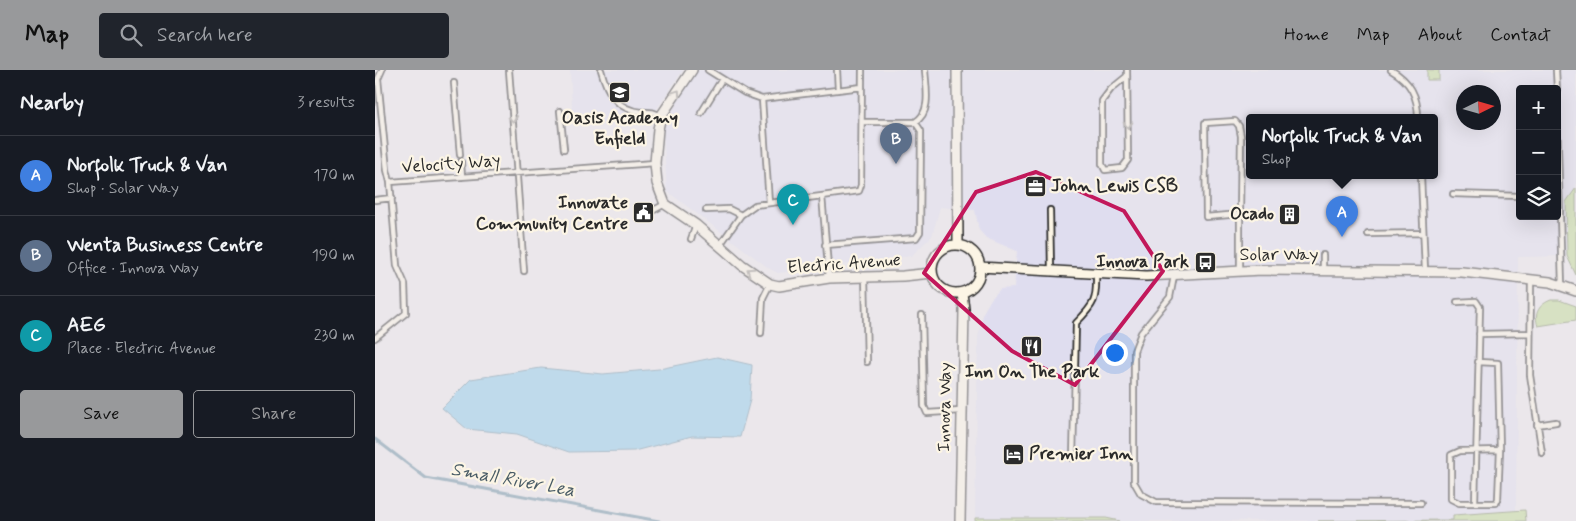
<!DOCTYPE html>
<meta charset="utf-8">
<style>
body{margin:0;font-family:Mynerve,sans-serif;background:#20242c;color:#f1f3f6}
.controls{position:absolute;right:15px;top:15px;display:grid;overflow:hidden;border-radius:5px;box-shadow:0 5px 20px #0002}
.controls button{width:45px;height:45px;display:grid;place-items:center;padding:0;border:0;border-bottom:1px solid #363941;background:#171b24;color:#f1f3f6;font:25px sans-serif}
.compass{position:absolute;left:1081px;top:15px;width:45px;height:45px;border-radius:50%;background:#171b24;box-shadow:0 5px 20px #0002;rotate:85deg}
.you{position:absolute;left:739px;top:282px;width:18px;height:18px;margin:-12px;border:4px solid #fff;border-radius:50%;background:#1a73e8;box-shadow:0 0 0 8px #1a73e833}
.badge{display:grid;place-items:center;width:32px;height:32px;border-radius:50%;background:#98999b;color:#fff;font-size:16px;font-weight:700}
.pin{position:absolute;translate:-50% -41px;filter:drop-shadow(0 1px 2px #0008)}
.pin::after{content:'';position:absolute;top:26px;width:18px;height:15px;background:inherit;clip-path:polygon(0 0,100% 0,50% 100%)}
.popup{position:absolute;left:871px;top:44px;width:192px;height:65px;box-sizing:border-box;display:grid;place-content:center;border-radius:5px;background:#171b24;filter:drop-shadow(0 1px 4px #0005);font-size:16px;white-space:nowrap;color:#9ea1a6}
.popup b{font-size:19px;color:#f1f3f6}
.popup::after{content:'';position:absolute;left:50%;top:100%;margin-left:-10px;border:10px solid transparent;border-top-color:#171b24}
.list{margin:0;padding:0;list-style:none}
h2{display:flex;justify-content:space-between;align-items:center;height:65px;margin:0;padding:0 20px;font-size:21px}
h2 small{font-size:16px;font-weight:400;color:#9ea1a6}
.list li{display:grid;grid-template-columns:32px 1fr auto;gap:15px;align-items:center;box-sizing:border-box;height:80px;padding:0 20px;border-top:1px solid #363941}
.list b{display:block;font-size:19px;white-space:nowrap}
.list p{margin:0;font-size:16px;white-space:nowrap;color:#9ea1a6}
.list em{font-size:16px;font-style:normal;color:#9ea1a6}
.actions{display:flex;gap:10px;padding:15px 20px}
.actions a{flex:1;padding:11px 0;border:1px solid #98999b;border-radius:5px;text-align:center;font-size:18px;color:#98999b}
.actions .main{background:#98999b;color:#111}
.icon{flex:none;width:28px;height:28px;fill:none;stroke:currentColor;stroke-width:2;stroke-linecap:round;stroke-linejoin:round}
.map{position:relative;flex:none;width:1201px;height:451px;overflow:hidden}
header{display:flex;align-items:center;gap:30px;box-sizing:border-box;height:70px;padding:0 25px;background:#98999b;color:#111}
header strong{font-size:24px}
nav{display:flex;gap:28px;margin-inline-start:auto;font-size:18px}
.search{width:350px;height:45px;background:#20242c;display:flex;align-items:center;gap:12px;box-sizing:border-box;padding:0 18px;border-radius:5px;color:#9ea1a6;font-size:19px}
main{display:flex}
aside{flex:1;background:#171b24}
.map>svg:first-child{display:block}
.built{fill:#dfddef;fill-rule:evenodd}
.green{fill:#bfda92;stroke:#75825e}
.water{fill:#8bcbec;stroke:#658b9f}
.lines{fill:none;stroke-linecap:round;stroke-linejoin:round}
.stream{stroke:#658b9f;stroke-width:3}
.lane-casing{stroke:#2b2b2b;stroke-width:8}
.street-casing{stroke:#2b2b2b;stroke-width:12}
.lane{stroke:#fcf5e5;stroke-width:4.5}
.street{stroke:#fcf5e5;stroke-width:9}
.oneway{stroke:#949088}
.marked{fill:none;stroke:#c2185b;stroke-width:4;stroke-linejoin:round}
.labels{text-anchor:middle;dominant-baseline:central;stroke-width:4.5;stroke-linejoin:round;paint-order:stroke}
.poi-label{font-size:18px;font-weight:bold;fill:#2b2b2b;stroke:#fcf5e5;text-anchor:end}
.street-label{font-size:18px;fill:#2b2b2b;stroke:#fcf5e5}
.water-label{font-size:19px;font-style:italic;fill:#485b65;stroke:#fcf5e5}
</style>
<header>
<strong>Map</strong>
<div class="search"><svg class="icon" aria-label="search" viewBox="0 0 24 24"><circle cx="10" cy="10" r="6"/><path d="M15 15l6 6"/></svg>Search here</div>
<nav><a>Home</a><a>Map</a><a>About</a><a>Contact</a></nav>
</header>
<main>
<aside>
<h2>Nearby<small>3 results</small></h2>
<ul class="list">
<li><span class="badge" style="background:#3f7fe0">A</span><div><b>Norfolk Truck &amp; Van</b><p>Shop · Solar Way</p></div><em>170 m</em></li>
<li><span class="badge" style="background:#5c6f8a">B</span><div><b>Wenta Business Centre</b><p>Office · Innova Way</p></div><em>190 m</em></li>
<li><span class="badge" style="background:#0f9aa8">C</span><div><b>AEG</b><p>Place · Electric Avenue</p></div><em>230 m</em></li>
</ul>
<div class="actions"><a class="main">Save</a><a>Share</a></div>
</aside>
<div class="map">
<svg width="1201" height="451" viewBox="0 0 1201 451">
<rect width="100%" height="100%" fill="#ebe7eb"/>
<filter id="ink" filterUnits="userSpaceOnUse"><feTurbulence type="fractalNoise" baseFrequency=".02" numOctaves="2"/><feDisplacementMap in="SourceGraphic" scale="10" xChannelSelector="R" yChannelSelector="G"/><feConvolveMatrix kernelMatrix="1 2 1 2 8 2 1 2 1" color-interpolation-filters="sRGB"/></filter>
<g filter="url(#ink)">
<path class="built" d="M195,0H308L274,50L198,54Z
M322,0H1052V10H1064V0H1201V118L1191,132L1192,186L1143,187L1141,440L1079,445L1078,450L745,451L731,448H600L603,267L609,241L616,229L625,219L639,218L642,181L611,168L604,160L600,140L565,137L557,166L536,186L403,203L395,199L292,121L288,56ZM1145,19H1182V146H1145ZM1088,22H1118V52H1088ZM874,48H1060V106H874Z"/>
<path class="green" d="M1052,0H1064V10H1052Z
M1201,118V205L1192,186L1191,132Z
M1176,230H1184L1201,236V250L1163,256C1158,243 1165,234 1176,230Z
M1150,440L1151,451H943L1078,450V445Z
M600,448H731L745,451H600Z"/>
<path class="water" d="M342,287L377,295L375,330L365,367L317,366L259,381L194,382L142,364L92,359L67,338L96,309L166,298L228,304L284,299Z"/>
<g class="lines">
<path class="stream" d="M0,369L51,408L284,451"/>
<defs>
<path id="lane" d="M134,0L149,201
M226,0C232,22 241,40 267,42C274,42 279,41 285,46
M333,0L370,23L387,29L487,17
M462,0L463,20
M752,0L753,90L747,98L730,100L727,94V31L736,19L752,6
M1016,0C1035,11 1043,26 1043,48
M1181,0L1182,19
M79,13L85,85
M387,29L394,133
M185,41L189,79
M326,43L347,9
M1182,43L1187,215
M860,51L864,56L866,66L865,144L831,147L830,53Z
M487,52H540C557,43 551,17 550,0
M86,92L87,107
M1046,106L1050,200
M15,112L280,93
M1078,124L1145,126
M447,126L454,208
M0,130L17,128
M279,140L290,134
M331,140L354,139L366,145
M675,140L676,200
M993,164L1048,163
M316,169L321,155
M345,175L366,145L380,135L484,121L486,115L487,0
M450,175L541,168L545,162L546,61L540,52
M948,185V200
M865,201V144H891
M490,206L492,292
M799,206L795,227L766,263L759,281V412L766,424L781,432L1046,433
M1156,210L1155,305L1167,383
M1082,232L1101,231L1105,237L1100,433
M547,245L549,336L552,343L586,341
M386,263L388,228L395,214
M1104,264L1154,263
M0,268L31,243L30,214L22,196L15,112L12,100L3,9L7,0
M1103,292L1123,293L1125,380L1123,429L1121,433H1084L1076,429V385L1085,381L1125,380
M1162,355L1181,352
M698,388L701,253C720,234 722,230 721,203"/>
<path id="street" d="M317,0L286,46L283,59L280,93L282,113L290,134L321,155L367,195L395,214L404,216L454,208L528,206L557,203
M582,0L583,175
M557 199a24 24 0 1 1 48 0a24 24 0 1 1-48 0Z
M605,197L771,206L887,200L1087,202L1175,212L1201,221
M585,451L589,239L587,223"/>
</defs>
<use href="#lane" class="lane-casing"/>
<use href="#street" class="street-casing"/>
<use href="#lane" class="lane"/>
<use href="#street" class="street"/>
</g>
<defs><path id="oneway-chevron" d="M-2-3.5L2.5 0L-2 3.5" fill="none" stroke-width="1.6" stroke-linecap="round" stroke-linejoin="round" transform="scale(1.25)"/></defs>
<g class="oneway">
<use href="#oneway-chevron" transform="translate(302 23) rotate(-56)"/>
<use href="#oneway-chevron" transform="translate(138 49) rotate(85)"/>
<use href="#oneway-chevron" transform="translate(753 55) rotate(89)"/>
<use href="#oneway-chevron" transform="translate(375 201) rotate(-146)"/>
</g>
</g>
<path d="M0 0H1201V451H0ZM661,102L749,141L788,201L700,315L637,281L549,203L601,122Z" fill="#ebe7eb" fill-opacity=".55" fill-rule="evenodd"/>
<path class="marked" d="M661,102L749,141L788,201L700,315L637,281L549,203L601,122Z"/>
<defs>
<symbol id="school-square" viewBox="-11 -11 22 22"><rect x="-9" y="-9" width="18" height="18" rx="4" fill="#2b2b2b" stroke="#fcf5e5"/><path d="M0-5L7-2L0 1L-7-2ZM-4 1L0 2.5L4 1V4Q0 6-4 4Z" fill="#fff"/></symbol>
<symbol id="office-square" viewBox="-11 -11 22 22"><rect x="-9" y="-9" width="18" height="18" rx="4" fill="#2b2b2b" stroke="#fcf5e5"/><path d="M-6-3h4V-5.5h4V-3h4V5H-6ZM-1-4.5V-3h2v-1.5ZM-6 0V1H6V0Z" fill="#fff"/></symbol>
<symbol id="civic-square" viewBox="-11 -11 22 22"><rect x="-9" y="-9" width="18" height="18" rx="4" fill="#2b2b2b" stroke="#fcf5e5"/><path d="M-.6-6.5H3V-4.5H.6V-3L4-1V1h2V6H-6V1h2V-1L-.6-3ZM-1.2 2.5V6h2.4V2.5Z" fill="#fff"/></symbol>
<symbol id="building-square" viewBox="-11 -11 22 22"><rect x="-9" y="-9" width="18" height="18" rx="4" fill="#2b2b2b" stroke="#fcf5e5"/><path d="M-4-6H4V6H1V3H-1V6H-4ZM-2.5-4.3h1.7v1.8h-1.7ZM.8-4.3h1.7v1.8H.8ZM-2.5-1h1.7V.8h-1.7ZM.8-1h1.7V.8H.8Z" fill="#fff"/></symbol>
<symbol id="bus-square" viewBox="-11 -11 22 22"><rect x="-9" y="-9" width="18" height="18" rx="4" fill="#2b2b2b" stroke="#fcf5e5"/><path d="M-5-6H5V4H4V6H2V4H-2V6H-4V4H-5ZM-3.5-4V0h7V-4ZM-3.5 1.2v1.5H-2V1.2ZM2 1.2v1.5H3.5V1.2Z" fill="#fff"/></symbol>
<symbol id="restaurant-square" viewBox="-11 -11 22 22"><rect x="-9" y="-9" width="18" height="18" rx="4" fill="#2b2b2b" stroke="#fcf5e5"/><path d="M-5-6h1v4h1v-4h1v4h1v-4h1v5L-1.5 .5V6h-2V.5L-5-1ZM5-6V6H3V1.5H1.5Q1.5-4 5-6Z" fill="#fff"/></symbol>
<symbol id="hotel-square" viewBox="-11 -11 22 22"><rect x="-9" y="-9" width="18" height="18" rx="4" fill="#2b2b2b" stroke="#fcf5e5"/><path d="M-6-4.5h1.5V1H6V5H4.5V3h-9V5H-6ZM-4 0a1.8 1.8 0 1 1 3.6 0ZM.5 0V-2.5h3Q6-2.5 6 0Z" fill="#fff"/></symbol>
</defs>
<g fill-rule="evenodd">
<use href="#school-square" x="232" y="10" width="25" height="25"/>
<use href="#office-square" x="648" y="104" width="25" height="25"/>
<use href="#civic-square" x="256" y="130" width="25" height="25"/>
<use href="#building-square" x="902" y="132" width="25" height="25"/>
<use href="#bus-square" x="818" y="180" width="25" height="25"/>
<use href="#restaurant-square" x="644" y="264" width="25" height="25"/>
<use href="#hotel-square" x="626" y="372" width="25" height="25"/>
</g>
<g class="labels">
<g class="poi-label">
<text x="245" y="48" text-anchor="middle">Oasis Academy<tspan x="245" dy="21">Enfield</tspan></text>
<text x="676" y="116" text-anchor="start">John Lewis CSB</text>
<text x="253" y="133">Innovate<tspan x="253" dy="21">Community Centre</tspan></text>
<text x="899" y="144">Ocado</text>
<text x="814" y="192">Innova Park</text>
<text x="657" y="302" text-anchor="middle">Inn On The Park</text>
<text x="654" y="384" text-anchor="start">Premier Inn</text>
</g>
<g class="street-label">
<text transform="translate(76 94) rotate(-4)">Velocity Way</text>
<text x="904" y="185">Solar Way</text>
<text transform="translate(469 194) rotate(-4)">Electric Avenue</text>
<text transform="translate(570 337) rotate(-89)">Innova Way</text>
</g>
<g class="water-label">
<text transform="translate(138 410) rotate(10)">Small River Lea</text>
</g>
</g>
</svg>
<div class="controls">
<button>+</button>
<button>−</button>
<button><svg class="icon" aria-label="layers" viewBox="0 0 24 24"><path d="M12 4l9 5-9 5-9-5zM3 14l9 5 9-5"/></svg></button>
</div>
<svg class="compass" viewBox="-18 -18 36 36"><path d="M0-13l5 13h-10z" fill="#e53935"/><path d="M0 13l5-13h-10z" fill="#9ea1a6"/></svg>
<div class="you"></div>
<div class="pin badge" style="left:967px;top:167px;background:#3f7fe0">A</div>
<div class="popup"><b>Norfolk Truck &amp; Van</b>Shop</div>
<div class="pin badge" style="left:521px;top:94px;background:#5c6f8a">B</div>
<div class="pin badge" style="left:418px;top:155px;background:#0f9aa8">C</div>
</div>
</main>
